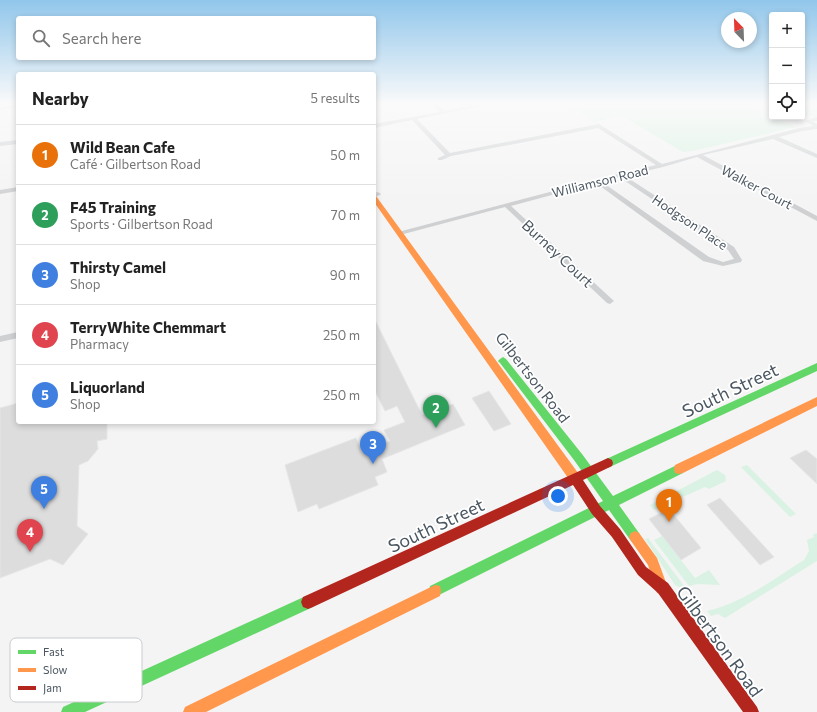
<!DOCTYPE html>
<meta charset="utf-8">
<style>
body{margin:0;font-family:Commissioner,sans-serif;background:#f2f2f2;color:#222}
.controls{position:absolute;right:12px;top:12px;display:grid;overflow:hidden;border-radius:4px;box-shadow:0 2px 6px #0003}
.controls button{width:36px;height:36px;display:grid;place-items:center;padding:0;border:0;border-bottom:1px solid #e0e0e0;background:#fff;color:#222;font:20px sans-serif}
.compass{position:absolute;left:721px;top:12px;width:36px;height:36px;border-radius:50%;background:#fff;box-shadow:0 2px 6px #0003;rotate:337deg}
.you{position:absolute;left:558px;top:496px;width:14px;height:14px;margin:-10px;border:3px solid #fff;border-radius:50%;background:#1a73e8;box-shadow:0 0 0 6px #1a73e833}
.badge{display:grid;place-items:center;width:26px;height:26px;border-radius:50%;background:#db2777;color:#fff;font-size:13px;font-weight:700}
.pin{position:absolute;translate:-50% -33px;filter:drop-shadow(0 1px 2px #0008)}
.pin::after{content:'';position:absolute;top:21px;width:14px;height:12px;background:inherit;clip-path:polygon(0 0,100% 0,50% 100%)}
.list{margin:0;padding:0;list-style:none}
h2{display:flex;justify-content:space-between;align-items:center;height:52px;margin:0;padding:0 16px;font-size:17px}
h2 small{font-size:13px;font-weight:400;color:#767676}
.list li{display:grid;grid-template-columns:26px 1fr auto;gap:12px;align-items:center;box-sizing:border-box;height:60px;padding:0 16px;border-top:1px solid #e0e0e0}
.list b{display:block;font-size:15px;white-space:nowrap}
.list p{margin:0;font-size:13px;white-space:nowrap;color:#767676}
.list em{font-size:13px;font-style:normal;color:#767676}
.icon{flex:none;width:22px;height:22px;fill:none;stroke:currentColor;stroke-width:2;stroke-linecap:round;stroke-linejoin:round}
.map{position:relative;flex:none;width:817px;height:712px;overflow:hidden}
.search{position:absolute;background:#fff;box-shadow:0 2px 6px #0003;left:16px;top:16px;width:360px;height:44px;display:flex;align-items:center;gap:10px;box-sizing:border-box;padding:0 14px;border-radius:4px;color:#767676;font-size:15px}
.panel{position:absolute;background:#fff;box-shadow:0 2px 6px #0003;left:16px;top:72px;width:360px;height:352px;border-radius:4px}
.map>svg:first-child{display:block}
.green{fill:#d9f2e3}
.building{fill:#ddddde;stroke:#e5e6e7}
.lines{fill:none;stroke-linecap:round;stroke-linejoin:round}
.street{fill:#ced0d2;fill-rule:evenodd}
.fast{fill:#63d668;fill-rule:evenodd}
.slow{fill:#ff974d;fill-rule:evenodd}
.jam{fill:#b3261e;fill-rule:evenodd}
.labels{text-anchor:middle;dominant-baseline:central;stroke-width:3.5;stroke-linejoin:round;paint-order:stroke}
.far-street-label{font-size:13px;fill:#4a5661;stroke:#fff}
.street-label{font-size:15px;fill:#4a5661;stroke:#fff}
.near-street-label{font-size:18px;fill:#4a5661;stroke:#fff}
.key{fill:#fff;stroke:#c9ccd0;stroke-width:1}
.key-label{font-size:11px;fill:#4a5661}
</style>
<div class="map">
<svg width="817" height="712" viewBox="0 0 817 712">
<rect width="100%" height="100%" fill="#f4f4f4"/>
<path class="green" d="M565,103H740L796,127L693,151L683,152L622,116L594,122Z
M802,103H817V117L802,114Z
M747,465L796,514L790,517L741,467Z
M717,470L725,475L726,481L709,489L705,487L654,510L650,505Z
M816,533L817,534V561L725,618L718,614L711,616L707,611C744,602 772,580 804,560L809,551L807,540L814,537L813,535Z
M662,536L695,578L709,570L720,585L698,584L689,586L654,540Z
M648,538L685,587L681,588L675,585L645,539Z"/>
<path class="building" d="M374,318L422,415L453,404L465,425L382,459L387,472L375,477L378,485L319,509L317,504L298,512L285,465L356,438L362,452L390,441L384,430L405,422L397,406L385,411L374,389Z
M489,391L511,424L494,431L472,398Z
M18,403V422H107V439L97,441L98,449L88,461L79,465L77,526L88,534L63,565L50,559L0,578V408Z
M806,450L817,459V484L790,458Z
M720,498L774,557L760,565L707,505Z
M669,509L701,548L681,560L649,519Z"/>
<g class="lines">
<path class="street" d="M431,103H436L445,111L485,103H496L417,119L450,153L599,124L662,164L799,128L813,126L805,121L817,117V121H813L817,124V129L802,131L779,137L817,154V158L773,139L703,155L817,216V221L697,157L663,167L625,176L734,247L742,260L741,262L723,266L703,261L596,183L511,206L614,301L610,304L607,303L505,207L400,235L397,233L398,232L618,174L656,165L598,128L451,156L442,160H438V158L445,155L412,120L374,128V124L440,112ZM619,177L728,250L734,259L723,262L709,257L602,182Z
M18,105V107L0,110V108Z
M18,140V144L0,146V142Z
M18,187V191L0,194V190Z
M378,192L381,194L380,195L374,197V193Z
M18,332V338L0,342V336Z"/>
<path class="fast" d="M503,357L506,359L582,454L613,496L679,464L683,465L684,469L683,473L619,505L639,533L641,537L639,541L635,543L631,541L609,510L435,597L430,596L429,591L430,586L603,501L574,460L500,363L498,361L500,359Z
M817,363V371L612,466L608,468L604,466L603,463L604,460Z
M308,595L313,597L315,602L313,607L85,712H61L63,707Z"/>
<path class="slow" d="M374,195L376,196L581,477L583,481L581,485L577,486L573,485L374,202Z
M817,397V406L683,473L679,474L675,473L674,469L675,465Z
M635,531L639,533L657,558L668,588L667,593L662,594L657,593L648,565L631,541L629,537L631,533Z
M435,585L440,586L441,591L440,596L206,712H183L185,707Z"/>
<path class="jam" d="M608,458L612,460L613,463L612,466L583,480L600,506L620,529L646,567L668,583L757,707L759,712H743L658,593L638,575L612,537L592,514L573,485L313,607L308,609L303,607L301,602L303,597Z"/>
</g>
<linearGradient id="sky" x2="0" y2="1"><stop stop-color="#91c6eb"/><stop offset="0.51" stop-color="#fafafa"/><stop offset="1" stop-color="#fafafa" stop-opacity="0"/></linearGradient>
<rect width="817" height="203" fill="url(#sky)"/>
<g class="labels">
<g class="far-street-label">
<text transform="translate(600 181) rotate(-14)">Williamson Road</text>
<text transform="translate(757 187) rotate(28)">Walker Court</text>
<text transform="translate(690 222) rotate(34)">Hodgson Place</text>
</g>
<g class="street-label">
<text transform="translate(558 253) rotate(43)">Burney Court</text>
<text transform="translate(533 377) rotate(52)">Gilbertson Road</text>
</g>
<g class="near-street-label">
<text transform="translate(730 390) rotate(-25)">South Street</text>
<text transform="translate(436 525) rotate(-25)">South Street</text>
<text transform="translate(720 641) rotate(54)">Gilbertson Road</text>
</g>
</g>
<rect x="10" y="638" width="132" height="64" rx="6" class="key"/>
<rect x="18" y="650" width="18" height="4" fill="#63d668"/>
<rect x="18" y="668" width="18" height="4" fill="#ff974d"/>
<rect x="18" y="686" width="18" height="4" fill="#b3261e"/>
<g class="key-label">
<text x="43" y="656">Fast</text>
<text x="43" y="674">Slow</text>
<text x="43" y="692">Jam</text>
</g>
</svg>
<div class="controls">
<button>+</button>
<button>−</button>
<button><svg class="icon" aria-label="locate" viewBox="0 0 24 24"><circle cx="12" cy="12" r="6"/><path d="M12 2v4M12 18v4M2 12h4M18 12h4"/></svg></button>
</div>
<svg class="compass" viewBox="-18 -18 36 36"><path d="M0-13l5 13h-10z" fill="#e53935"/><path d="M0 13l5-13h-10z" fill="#767676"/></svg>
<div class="you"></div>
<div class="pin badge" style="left:669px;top:522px;background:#e8710a">1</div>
<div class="pin badge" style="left:436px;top:428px;background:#2e9e5b">2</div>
<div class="pin badge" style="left:373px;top:464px;background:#3f7fe0">3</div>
<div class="pin badge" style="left:30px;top:552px;background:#e0444e">4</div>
<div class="pin badge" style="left:44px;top:509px;background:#3f7fe0">5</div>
<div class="search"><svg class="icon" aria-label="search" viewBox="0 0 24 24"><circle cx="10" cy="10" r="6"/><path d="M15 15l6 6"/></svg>Search here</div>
<section class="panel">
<h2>Nearby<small>5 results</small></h2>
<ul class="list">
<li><span class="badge" style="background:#e8710a">1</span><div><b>Wild Bean Cafe</b><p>Café · Gilbertson Road</p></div><em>50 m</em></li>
<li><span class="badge" style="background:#2e9e5b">2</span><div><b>F45 Training</b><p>Sports · Gilbertson Road</p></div><em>70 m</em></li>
<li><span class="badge" style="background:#3f7fe0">3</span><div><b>Thirsty Camel</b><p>Shop</p></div><em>90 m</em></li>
<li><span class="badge" style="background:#e0444e">4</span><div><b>TerryWhite Chemmart</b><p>Pharmacy</p></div><em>250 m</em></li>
<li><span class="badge" style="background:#3f7fe0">5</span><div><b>Liquorland</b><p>Shop</p></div><em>250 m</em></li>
</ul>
</section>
</div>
